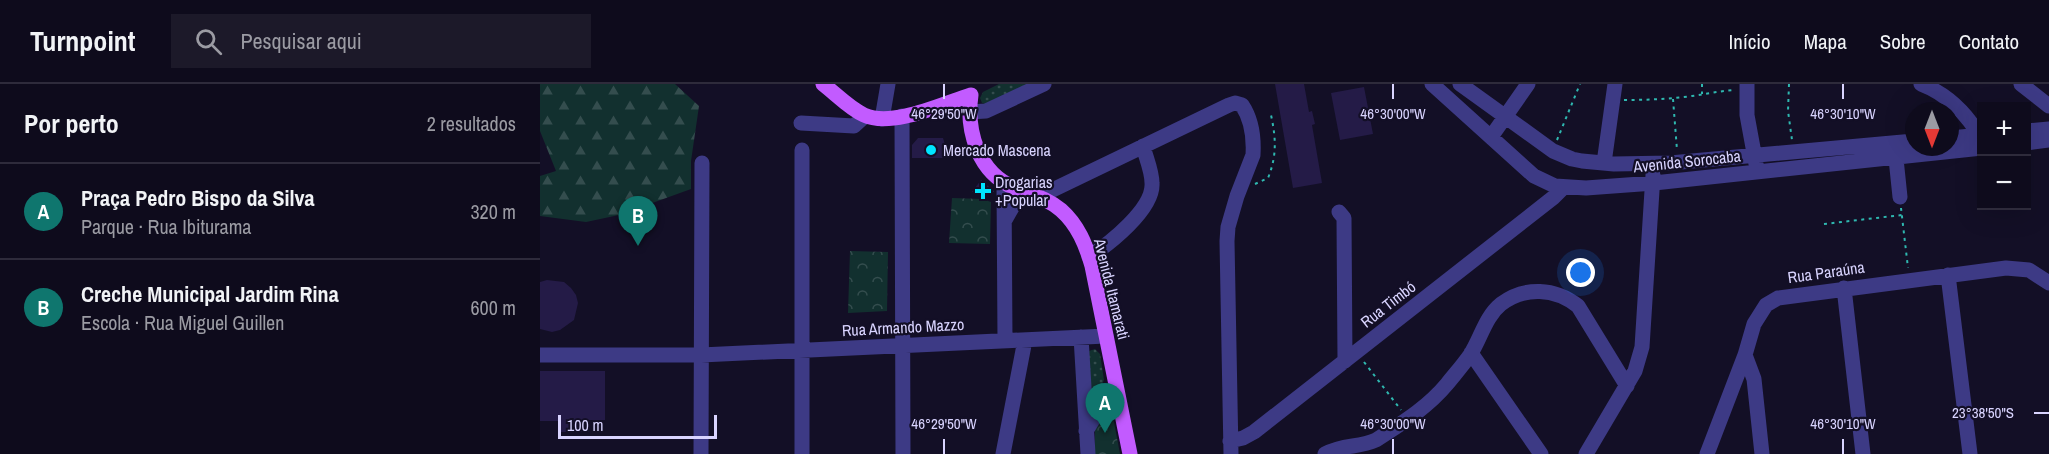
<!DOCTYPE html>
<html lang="pt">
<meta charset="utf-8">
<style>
body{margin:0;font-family:"Archivo Narrow",sans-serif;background:#1c1929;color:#f1f3f6}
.controls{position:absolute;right:18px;top:18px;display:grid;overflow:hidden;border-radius:0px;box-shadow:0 6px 24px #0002}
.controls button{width:54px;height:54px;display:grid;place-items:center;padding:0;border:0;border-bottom:2px solid #2e2b3b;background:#0e0b1c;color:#f1f3f6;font:30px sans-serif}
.compass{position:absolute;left:1365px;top:18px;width:54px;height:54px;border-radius:50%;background:#0e0b1c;box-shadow:0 6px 24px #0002;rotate:180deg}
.scale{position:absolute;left:18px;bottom:15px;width:159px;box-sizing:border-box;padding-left:6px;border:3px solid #d9d4ff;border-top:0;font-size:16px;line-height:21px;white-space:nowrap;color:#d9d4ff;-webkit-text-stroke:4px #130f26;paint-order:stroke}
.you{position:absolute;left:1041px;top:189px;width:21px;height:21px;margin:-15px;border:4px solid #fff;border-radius:50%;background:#1a73e8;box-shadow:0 0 0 9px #1a73e833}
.badge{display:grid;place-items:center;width:39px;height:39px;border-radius:50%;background:#0f766e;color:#fff;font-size:20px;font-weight:700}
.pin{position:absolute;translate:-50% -50px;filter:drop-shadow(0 2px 3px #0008)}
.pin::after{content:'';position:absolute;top:32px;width:21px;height:18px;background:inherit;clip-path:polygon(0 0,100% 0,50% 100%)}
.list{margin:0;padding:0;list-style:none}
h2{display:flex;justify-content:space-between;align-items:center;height:78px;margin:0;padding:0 24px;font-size:26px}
h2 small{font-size:20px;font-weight:400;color:#9b9ba3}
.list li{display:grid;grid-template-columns:39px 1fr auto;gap:18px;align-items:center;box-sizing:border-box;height:96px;padding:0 24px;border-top:2px solid #2e2b3b}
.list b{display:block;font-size:22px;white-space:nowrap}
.list p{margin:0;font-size:20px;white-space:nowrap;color:#9b9ba3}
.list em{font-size:20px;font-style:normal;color:#9b9ba3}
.icon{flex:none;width:33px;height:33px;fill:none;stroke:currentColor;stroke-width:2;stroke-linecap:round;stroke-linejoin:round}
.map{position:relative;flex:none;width:1509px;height:370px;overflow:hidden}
header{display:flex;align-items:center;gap:36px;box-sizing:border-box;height:84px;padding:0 30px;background:#0e0b1c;border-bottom:2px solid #2e2b3b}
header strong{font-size:28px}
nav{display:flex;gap:33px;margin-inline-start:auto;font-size:21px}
.search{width:420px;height:54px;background:#1c1929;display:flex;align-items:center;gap:15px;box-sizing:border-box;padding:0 21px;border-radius:0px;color:#9b9ba3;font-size:22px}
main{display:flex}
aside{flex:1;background:#0e0b1c}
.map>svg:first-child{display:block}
.grass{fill:url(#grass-dots)}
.forest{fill:url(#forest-firs)}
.park{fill:url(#park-crowns)}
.building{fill:#241b47}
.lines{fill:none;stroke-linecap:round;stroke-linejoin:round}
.path{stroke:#2fb8b0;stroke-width:2;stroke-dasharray:3 4.5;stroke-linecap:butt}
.minor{stroke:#3d3a85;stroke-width:15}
.major{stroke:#c25bff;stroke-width:15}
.ticks{fill:none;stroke:#d9d4ff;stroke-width:2}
.poi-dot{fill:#00e5ff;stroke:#130f26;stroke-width:2}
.labels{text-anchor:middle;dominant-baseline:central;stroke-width:4.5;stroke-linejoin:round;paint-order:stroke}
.poi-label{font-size:16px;fill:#d9d4ff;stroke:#130f26;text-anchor:start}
.street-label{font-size:16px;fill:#d9d4ff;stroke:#130f26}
.ticks-label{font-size:15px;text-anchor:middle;fill:#d9d4ff;stroke:#130f26;stroke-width:4.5;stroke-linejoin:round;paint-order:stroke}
</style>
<header>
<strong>Turnpoint</strong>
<div class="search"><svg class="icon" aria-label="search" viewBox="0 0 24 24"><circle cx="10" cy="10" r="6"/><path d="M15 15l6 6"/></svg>Pesquisar aqui</div>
<nav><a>Início</a><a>Mapa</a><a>Sobre</a><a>Contato</a></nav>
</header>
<main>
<aside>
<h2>Por perto<small>2 resultados</small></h2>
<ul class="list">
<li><span class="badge">A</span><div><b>Praça Pedro Bispo da Silva</b><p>Parque · Rua Ibiturama</p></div><em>320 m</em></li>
<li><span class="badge">B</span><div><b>Creche Municipal Jardim Rina</b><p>Escola · Rua Miguel Guillen</p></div><em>600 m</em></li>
</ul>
</aside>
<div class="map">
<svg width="1509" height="370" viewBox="0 0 1509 370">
<defs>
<pattern id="grass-dots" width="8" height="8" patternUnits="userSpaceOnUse" patternTransform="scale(1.5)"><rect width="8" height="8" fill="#12302f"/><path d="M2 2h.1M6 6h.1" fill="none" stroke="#344d4e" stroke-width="1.8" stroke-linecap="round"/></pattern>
<pattern id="forest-firs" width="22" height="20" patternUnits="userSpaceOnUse" patternTransform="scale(1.5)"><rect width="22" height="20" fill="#12302f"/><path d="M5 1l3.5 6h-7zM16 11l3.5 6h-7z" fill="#344d4e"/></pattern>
<pattern id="park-crowns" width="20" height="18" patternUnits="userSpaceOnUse" patternTransform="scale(1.5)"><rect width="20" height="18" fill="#12302f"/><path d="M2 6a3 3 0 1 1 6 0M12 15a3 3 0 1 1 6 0" fill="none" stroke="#344d4e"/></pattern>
</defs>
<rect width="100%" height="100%" fill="#130f26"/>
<path class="grass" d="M459,0H491L445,20L442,19L440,14L443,8Z
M555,265L560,270L564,296L553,323L550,324L549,267Z"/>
<path class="forest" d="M0,0H135L159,22L151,77V105L79,131L46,138L0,132V92L16,87L0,47Z"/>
<path class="park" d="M412,114L442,115L451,118L450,160L409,159Z
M310,167L348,168L347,227L308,229Z
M566,328L569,329L573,333L580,370H555V345Z"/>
<path class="building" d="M735,0H764L769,28L772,27L775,40L772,41L782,99L753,104Z
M824,3L833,50L800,56L791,9Z
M378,54H403L409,74H372V61Z
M441,96L454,107V108H432Z
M7,196L24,198L31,204L36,211L38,219L34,236L20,246L12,248L0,245V198Z
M0,287H65V336H49V348H19V337H0Z"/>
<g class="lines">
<path class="path" d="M1162,0V10
M1249,0L1248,27L1252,56
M1133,15L1137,66
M1084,16C1107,16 1129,15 1152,12C1166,10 1180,7 1195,6
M1017,56L1040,0
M715,100L728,94C737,72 736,54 731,31
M1361,124L1368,184
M1284,140L1362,131
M824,278L861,326"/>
<path class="minor" d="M892,0L994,92L1015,102L1046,104L1114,99L1442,64
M920,0L1013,67L1032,75L1042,77L1074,80L1130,79L1374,57
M1207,0V31L1216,80
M1381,0C1407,10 1428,31 1442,56
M1481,0L1509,22
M430,28L446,27L504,0
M362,32L363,370
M342,35L348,0
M261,39L314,42L325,32
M1486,47L1509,45
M951,53L988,0
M1410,54L1442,51
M1486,59L1509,56
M1355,65L1360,113
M262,66V370
M1064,79L1075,0
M464,99L465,257
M500,112L689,21L695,19L702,21C712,36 714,54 713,71L697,112L688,143L687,157L691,370
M799,128L804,134L805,277
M465,136L473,122L488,108
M549,173C569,160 614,125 612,99C612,87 606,74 603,62
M1408,191L1430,370
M1304,204L1323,370
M541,253L548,370
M931,269L1001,370
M0,271H161L566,252
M1205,271L1214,295L1222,370
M546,347L563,319L576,304
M690,357L703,354L714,348L1014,113L1024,103
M161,370L162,79
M463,370L485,256
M785,370C804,360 818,364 836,356C862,339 887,324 907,300C915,290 923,281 930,271C941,254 945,233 961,220C985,202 1015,204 1038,222L1087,302
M1046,370L1095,287L1102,263L1113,91
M1167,370L1205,271L1214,240L1226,221L1238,214L1466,184L1489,186L1509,199"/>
<path class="major" d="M283,0C296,10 309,24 324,31C352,44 402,20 431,11C426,47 438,89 475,104C492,111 507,114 521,126C538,141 546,161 552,182L590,370"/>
</g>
<path class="ticks" d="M404,0V15M853,0V15M1303,0V15M1494,329H1509M404,355V370M853,355V370M1303,355V370"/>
<g class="poi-dot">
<circle cx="391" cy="66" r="6"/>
<path d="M440 98h6v6h6v6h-6v6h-6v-6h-6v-6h6z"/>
</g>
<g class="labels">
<g class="poi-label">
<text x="403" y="66">Mercado Mascena</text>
<text x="455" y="98">Drogarias<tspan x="455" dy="18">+Popular</tspan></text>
</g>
<g class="street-label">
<text transform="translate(1147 77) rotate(-6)">Avenida Sorocaba</text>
<text transform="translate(1286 188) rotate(-8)">Rua Paraúna</text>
<text transform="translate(572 205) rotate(76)">Avenida Itamarati</text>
<text transform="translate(848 220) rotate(-38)">Rua Timbó</text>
<text transform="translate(363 243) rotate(-3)">Rua Armando Mazzo</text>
</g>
</g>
<g class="ticks-label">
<text x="404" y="35">46°29'50"W</text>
<text x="853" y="35">46°30'00"W</text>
<text x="1303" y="35">46°30'10"W</text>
<text x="1443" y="334">23°38'50"S</text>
<text x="404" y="345">46°29'50"W</text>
<text x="853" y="345">46°30'00"W</text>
<text x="1303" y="345">46°30'10"W</text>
</g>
</svg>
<div class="controls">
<button>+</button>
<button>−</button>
</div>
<svg class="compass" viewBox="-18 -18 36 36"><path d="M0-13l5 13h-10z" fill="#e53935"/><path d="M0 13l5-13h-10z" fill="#9b9ba3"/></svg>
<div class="scale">100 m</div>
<div class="you"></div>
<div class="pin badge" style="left:565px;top:349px">A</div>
<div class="pin badge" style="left:98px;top:162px">B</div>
</div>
</main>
